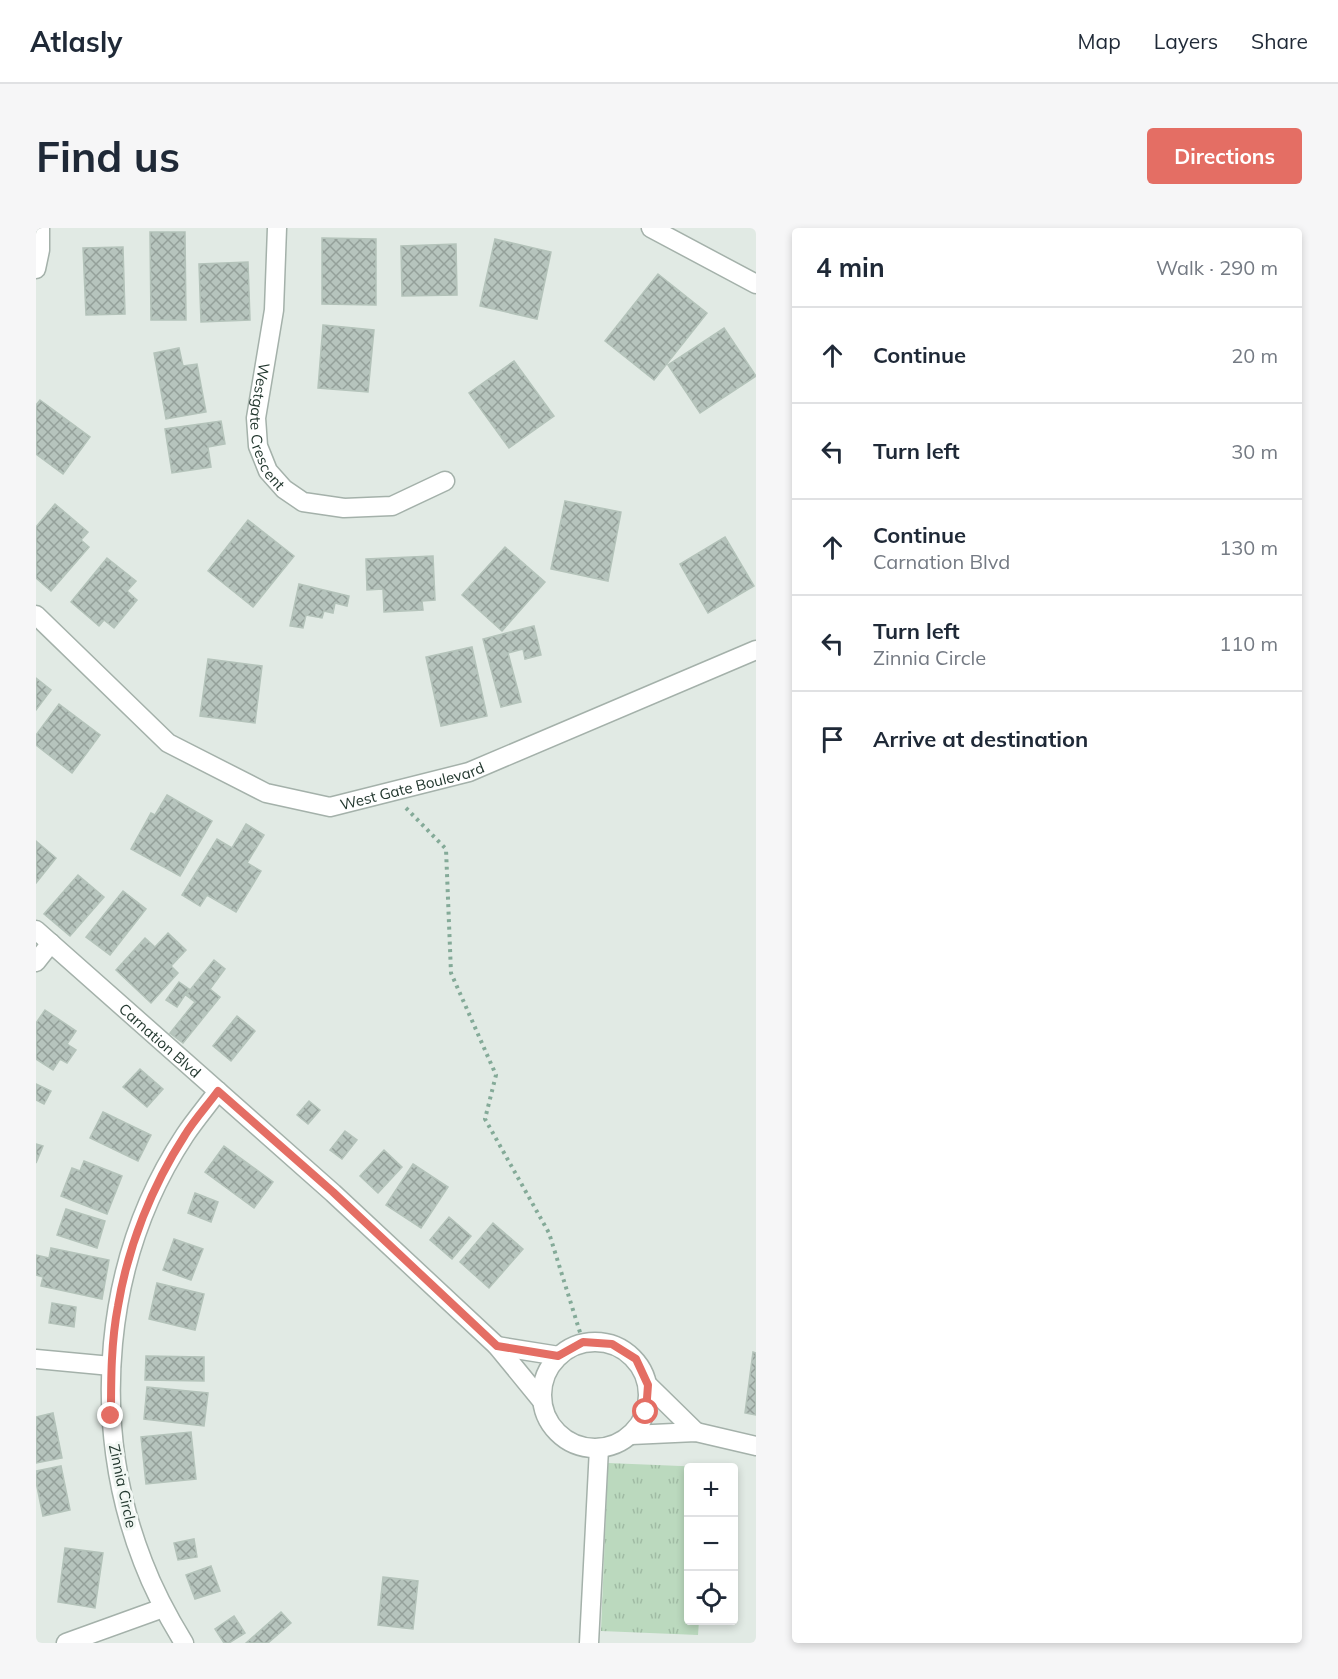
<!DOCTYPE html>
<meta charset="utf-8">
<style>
body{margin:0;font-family:Mulish,sans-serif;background:#f6f6f7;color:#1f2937}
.controls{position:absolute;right:18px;bottom:18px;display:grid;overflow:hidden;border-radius:6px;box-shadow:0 3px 9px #0003}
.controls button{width:54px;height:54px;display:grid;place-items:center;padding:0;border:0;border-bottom:2px solid #e0e1e3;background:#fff;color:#1f2937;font:30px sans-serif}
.stop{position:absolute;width:18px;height:18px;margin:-14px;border:4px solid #e46e64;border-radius:50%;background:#fff}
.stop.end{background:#e46e64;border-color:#fff;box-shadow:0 2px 6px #0008}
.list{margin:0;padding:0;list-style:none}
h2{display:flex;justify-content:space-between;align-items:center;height:78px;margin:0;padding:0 24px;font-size:26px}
h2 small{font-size:20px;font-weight:400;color:#747a83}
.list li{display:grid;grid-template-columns:39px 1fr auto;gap:18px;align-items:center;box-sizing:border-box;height:96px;padding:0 24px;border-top:2px solid #e0e1e3}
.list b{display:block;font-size:22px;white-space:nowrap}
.list p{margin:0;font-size:20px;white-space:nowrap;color:#747a83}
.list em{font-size:20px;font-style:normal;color:#747a83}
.icon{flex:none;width:33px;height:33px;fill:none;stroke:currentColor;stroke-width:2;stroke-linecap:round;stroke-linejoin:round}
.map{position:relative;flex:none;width:720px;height:1415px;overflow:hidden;border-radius:6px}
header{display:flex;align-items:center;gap:36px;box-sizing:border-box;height:84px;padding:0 30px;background:#fff;border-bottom:2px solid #e0e1e3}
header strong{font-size:28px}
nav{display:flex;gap:33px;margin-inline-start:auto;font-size:21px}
.intro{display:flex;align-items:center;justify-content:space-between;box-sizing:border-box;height:144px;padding:0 36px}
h1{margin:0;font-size:42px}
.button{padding:15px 27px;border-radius:6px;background:#e46e64;color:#fff;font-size:21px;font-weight:700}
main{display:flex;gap:36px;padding:0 36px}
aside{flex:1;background:#fff;border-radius:6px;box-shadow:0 3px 9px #0003}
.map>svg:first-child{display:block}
.grass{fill:url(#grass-tufts)}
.building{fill:url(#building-cross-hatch);stroke:#b4c3ba;stroke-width:1.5}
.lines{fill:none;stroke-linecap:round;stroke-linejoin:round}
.minor-casing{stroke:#a4b1aa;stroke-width:21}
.path{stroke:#84aa98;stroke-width:4;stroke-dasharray:3 4.5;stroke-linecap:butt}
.minor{stroke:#fff;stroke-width:18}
.route{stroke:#e46e64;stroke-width:8}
.labels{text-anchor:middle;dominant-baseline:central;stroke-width:6;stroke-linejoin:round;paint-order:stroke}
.street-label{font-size:15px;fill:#23382f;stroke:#f1f7f3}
</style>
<header>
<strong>Atlasly</strong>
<nav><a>Map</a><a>Layers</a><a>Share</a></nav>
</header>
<div class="intro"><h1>Find us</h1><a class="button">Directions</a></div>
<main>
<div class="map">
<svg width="720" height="1415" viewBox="0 0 720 1415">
<defs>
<pattern id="grass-tufts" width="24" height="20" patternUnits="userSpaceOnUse" patternTransform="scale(1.5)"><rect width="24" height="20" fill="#bbd9be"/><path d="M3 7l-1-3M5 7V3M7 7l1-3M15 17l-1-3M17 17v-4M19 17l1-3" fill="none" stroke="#a0bba4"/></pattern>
<pattern id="building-cross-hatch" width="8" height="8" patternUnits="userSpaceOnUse" patternTransform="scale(1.5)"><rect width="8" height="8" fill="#b6c4bd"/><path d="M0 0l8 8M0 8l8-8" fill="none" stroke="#94a09a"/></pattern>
</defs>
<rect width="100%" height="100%" fill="#e1eae4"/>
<path class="grass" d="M572,1235L669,1239L652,1240V1392L663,1393L662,1407L565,1403Z"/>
<path class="building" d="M114,4H149L150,92H115Z
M286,10L340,11V77L286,76Z
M459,11L515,24L501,91L444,78Z
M420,16L421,67L366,68L365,18Z
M87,19L89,86L50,87L47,20Z
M212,34L214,92L165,94L163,36Z
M622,46L671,85L618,152L569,113Z
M287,97L338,102L332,164L282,160Z
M688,100L720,148L664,185L632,137Z
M143,120L147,138L161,136L170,184L130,191L118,125Z
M478,133L518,188L473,220L433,165Z
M4,172L54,209L27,246L0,226V177Z
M185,193L189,216L172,219L175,239L136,245L129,201Z
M529,273L585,284L572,353L515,341Z
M19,276L52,304L45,312L53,319L15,363L0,350V299Z
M212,292L258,328L217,379L172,343Z
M689,309L718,358L672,385L644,336Z
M469,319L509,354L466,403L426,367Z
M397,328L399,372L386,373L387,382L348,384L347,361L331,362L330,331Z
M71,330L100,353L91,363L101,372L78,400L68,392L63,398L35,374Z
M263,356L313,368L311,378L299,375L297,385L288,383L286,390L270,387L267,400L254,398Z
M498,398L505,427L489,431L487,421L472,425L485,474L465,479L447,411Z
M436,419L451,488L405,498L390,429Z
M172,431L226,438L219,495L164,488Z
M0,450L15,462L0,482Z
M23,476L64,507L36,545L0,517V507Z
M131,567L176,593L144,648L95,621L115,585L119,587Z
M210,596L228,607L211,635L225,643L200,684L171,667L164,678L146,667L181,611L196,620Z
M0,613L20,630L0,655Z
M42,647L68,669L34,708L8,686Z
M87,663L110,681L74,727L50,709Z
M132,705L150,722L135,738L142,745L115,775L80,742L109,710L119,719Z
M178,732L189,741L174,761L184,769L147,815L134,805L159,774L150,767Z
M143,754L153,761L141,779L130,772Z
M9,782L40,803L31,816L40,822L31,835L24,831L17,842L0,831V795Z
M201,788L219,803L195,833L177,818Z
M104,841L127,861L111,879L87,859Z
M0,856L15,863L8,876L0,872Z
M273,873L284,882L272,896L261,887Z
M67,884L115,907L102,933L54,910Z
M309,903L321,912L306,931L294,922Z
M0,916L7,918L0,935Z
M188,918L237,954L218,980L169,944Z
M348,922L366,939L342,965L324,948Z
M48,933L86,948L71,986L25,968L36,940L44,943Z
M377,936L412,959L385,1000L350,977Z
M159,965L182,974L175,994L152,985Z
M30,981L69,993L61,1020L21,1007Z
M413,989L435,1008L416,1031L394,1012Z
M457,995L487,1021L453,1060L424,1034Z
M138,1011L167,1021L155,1052L127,1042Z
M15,1020L73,1032L66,1071L5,1058L7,1049L0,1047V1027L13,1030Z
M121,1055L168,1066L159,1102L113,1091Z
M16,1075L40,1079L38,1099L13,1095Z
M717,1124L720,1125V1187L709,1185Z
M110,1128L168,1129V1153L109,1152Z
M111,1159L172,1165L168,1198L108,1191Z
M17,1185L26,1230L0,1235V1189Z
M155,1204L160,1251L110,1256L105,1209Z
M25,1238L34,1282L7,1288L0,1254V1243Z
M158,1311L161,1329L142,1332L138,1315Z
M29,1320L67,1325L59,1380L22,1374Z
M175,1338L184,1363L159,1371L150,1347Z
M347,1349L382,1353L377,1401L342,1397Z
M245,1384L255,1395L232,1415H210Z
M198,1388L209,1405L193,1415H188L179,1401Z"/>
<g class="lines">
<defs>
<g id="minor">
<path id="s1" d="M241,0L238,82L220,190L222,218L232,243L248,261L267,274L308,280L356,278L409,253"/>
<path d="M615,0L720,56"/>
<path d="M0,41L4,22V0"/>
<path id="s2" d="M0,387L132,515L230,565L294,579L433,544L720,422"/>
<path id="s3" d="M0,702L297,965L461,1118L506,1173"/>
<path d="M0,734L15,715"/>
<circle cx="559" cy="1167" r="53"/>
<path d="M461,1118L523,1128"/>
<path d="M0,1131L75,1138"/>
<path d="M612,1157L660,1204"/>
<path d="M595,1207L660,1204L720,1218"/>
<path d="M30,1415L127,1380"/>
<path d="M148,1415C132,1389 118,1363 107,1334C53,1196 67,1031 149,907C159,892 171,878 182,863"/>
<path d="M553,1415L563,1220"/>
</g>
</defs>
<use href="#minor" class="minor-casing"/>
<path class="path" d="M370,580L410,621L415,745L460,847L449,891L513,1005L547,1114"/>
<use href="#minor" class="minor"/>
</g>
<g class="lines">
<path class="route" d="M75,1188C75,1151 75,1114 82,1078C92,1018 116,958 149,907C158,892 171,878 182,863L297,964L461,1118L522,1128L547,1114L576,1116L600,1131L612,1157L610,1184"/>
</g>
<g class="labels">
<g class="street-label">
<text stroke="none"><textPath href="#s1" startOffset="202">Westgate Crescent</textPath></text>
<text stroke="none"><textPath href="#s2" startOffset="444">West Gate Boulevard</textPath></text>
<text stroke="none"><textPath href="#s3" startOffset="166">Carnation Blvd</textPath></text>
<text transform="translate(87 1258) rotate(78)">Zinnia Circle</text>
</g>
</g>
</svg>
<div class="controls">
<button>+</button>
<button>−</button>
<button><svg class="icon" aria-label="locate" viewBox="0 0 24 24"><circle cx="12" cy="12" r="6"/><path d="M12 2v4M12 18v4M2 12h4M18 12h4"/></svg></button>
</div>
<div class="stop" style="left:610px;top:1184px"></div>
<div class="stop end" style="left:75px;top:1188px"></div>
</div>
<aside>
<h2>4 min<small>Walk · 290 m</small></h2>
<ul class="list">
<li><svg class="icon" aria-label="ahead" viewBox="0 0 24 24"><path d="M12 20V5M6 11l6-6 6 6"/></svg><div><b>Continue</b></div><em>20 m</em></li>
<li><svg class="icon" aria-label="left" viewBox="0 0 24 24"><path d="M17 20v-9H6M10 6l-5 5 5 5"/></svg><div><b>Turn left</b></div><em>30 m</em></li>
<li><svg class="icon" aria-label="ahead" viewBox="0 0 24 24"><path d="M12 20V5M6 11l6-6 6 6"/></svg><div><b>Continue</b><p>Carnation Blvd</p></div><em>130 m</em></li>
<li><svg class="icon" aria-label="left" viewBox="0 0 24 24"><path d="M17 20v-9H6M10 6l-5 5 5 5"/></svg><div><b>Turn left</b><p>Zinnia Circle</p></div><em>110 m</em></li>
<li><svg class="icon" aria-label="arrive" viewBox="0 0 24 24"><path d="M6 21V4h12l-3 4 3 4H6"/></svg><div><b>Arrive at destination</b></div></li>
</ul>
</aside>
</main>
